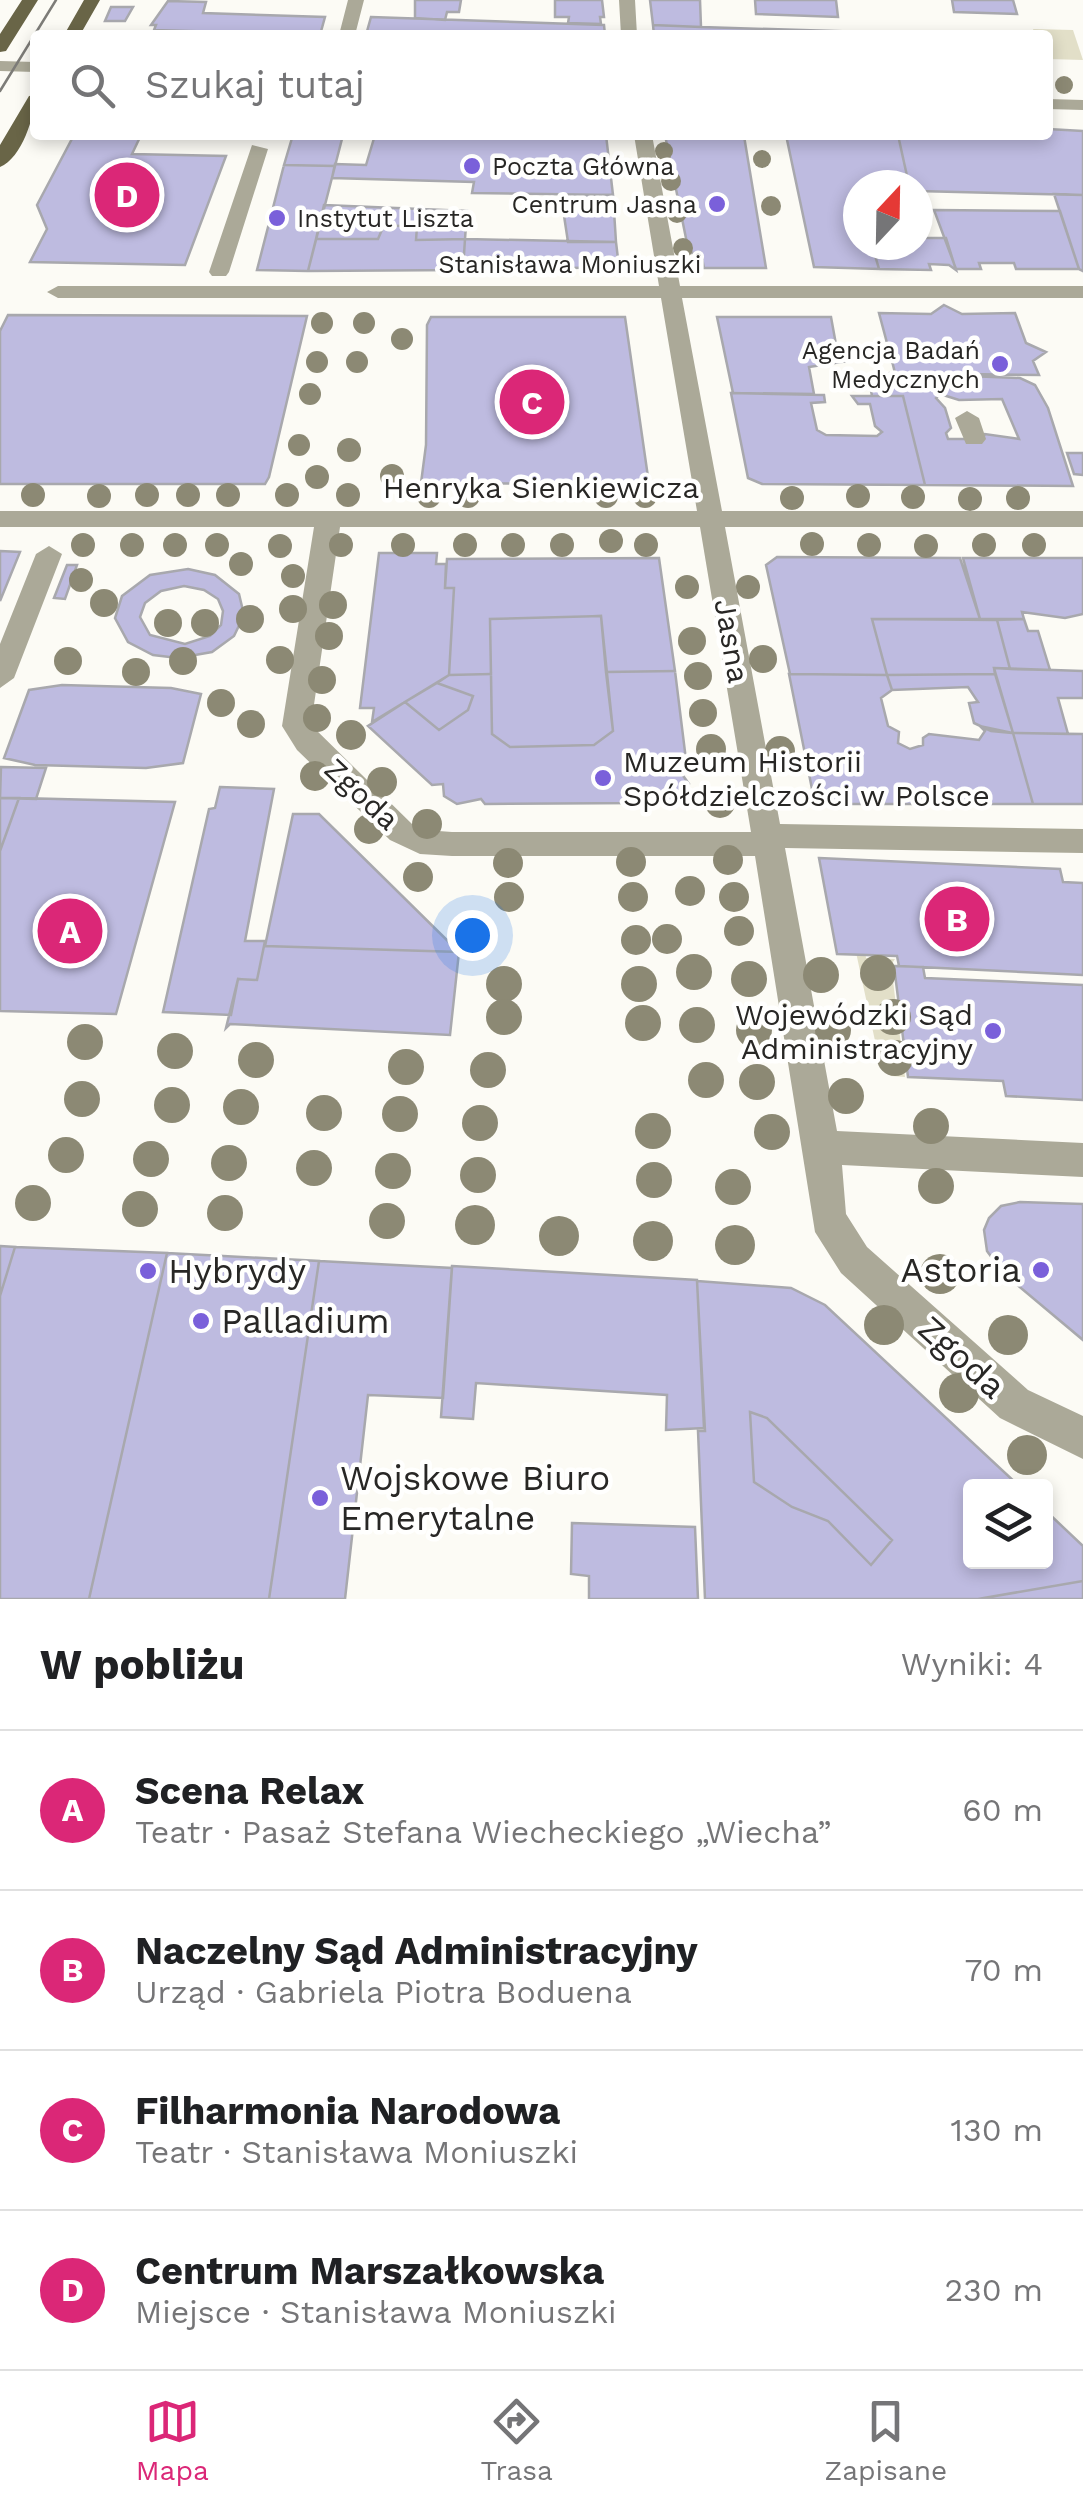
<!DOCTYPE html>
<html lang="pl">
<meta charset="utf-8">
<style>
body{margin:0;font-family:"Work Sans",sans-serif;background:#f2f2f2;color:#202124}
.controls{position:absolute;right:30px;bottom:30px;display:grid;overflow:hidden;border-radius:10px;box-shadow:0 5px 15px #0003}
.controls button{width:90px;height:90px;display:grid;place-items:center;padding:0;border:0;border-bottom:2px solid #e0e0e0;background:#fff;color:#202124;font:50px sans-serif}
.compass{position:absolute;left:843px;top:170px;width:90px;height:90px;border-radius:50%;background:#fff;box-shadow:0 5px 15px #0003;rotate:22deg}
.you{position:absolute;left:472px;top:935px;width:35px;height:35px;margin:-25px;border:8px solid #fff;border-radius:50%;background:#1a73e8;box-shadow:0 0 0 15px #1a73e833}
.badge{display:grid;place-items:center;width:65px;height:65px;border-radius:50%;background:#db2777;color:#fff;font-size:32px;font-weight:700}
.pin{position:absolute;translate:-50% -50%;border:5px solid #fff;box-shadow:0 2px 10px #0006}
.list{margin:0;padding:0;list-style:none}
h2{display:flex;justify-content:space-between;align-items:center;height:130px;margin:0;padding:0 40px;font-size:42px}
h2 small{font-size:32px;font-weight:400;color:#757577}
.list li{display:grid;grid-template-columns:65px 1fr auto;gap:30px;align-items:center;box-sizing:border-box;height:160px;padding:0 40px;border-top:2px solid #e0e0e0}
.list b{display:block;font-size:38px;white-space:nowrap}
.list p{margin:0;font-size:32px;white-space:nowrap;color:#757577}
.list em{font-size:32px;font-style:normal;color:#757577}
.icon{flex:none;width:55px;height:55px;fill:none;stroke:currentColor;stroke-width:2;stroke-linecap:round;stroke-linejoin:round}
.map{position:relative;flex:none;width:1083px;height:1599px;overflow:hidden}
.search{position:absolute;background:#fff;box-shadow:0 5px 15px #0003;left:30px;right:30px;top:30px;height:110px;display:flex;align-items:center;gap:25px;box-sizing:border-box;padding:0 35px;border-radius:10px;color:#757577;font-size:38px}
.sheet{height:770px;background:#fff}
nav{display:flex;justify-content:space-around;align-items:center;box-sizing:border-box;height:140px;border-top:2px solid #e0e0e0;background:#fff;font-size:28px;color:#757577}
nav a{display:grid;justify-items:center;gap:5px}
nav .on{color:#db2777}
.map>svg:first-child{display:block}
.green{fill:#e2dfc8}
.building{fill:#bebbe0;stroke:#a8a8ad;stroke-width:2.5;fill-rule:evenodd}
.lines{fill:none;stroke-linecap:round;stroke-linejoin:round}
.minor{fill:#aba998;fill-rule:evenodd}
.major{fill:#696547;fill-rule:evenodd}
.tram{stroke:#7d7c78;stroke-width:2.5}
.tree{fill:#8c8974}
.poi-dot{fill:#7a60da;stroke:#fffffe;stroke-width:4}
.labels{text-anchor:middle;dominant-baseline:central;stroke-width:9;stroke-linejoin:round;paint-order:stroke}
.far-poi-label{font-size:25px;fill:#282725;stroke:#fffffe;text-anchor:start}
.far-street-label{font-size:25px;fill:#282725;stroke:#fffffe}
.street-label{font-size:30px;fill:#282725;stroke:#fffffe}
.poi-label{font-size:30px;fill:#282725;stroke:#fffffe;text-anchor:start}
.near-poi-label{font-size:35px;fill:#282725;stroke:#fffffe;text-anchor:start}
.near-street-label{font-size:35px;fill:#282725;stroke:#fffffe}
</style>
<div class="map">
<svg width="1083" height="1599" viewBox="0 0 1083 1599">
<rect width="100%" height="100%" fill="#fcfbf5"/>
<path class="green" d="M1033,29L1073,30L1083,60L1048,59V35H1035Z
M854,943L864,944L866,958L895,959L891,965L905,1077L891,1076L880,1064Z"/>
<path class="building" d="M415,0H461L459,12H447L445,20L415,18Z
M555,0H602L604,17H600L601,24L568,23L569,17H555Z
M650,0H700L701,27L653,25Z
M755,0H836L838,17L756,14Z
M952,0H1013L1017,14L954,12Z
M168,1L206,2L203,13L325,17L320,35L154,30L156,25H151Z
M111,7H133L125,21H105Z
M371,17L604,25L605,35H366Z
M653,25L701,27L964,35H654Z
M1048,129L1083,131V195L918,191V185H909L898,135H1048Z
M74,135H141L132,154L226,156L185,265L30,262L47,229L37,205Z
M203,135H310L292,138Z
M288,135H343L335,166L284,165L292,138Z
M375,135H606L613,195L472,193L474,182L332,178L335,164L366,165Z
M665,135H770L744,136L766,268H704L701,253H689Z
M786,135H898L909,185H858V245H872L879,269L814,267Z
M284,165L335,166L308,271L257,270Z
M1054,194L1083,195V271L1079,269Z
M613,195L616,242H568L561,196Z
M324,205L467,211L465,239L416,240L417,227L384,225L378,239H316Z
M934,210L1060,211L1079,269H1016L1014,263H979L981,269H956Z
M384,225L417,227L416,240L465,239L463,270L308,271L316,239H378Z
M918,238H946L956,270L949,265L929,264L931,270L879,269L872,245H918Z
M465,239L616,242L619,267L463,270Z
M944,305L962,314L1015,313L1026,343L1046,352L1033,361L1039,375L895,373L892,361L873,352L887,343L879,313L931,314Z
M8,315L307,316L269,477L265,484H0V331Z
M431,317H625L649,484L421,483L426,445L427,325Z
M717,317H831L837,350L846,353L848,361L809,367L814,394L733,393Z
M890,373L1020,378L1035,385L1048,408L1073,486L925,485L903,396H872L870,385H883V378ZM940,394L959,400L1002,399L1019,439L985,434L982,439H948L946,433L951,428L945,408L936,398Z
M731,393L824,395L825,402L811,403L817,430L826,435L877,436L882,432L875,426L870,404H858L852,396H903L925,485L762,484L748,478Z
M1067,453H1083V475L1074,474Z
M0,551L20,552L0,601Z
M379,553H437L436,564H446L445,588H454L449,675L372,722L374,708H360Z
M777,557L960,558L980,619H872L887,675L790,674L766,565Z
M659,558L675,671L606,672L601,616L490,619L491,674L449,675L454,588H445L447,559Z
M963,558H1083V614L1065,618L1022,612L1024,619H980Z
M67,565H77L65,599L54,598Z
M188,569L215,575L239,594L244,615L234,636L212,652L178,658L153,655L128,642L115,618L122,596L150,575ZM184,586L204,590L218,599L223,611L221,625L210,636L185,644L150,635L140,617L145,603L161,591Z
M601,616L613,731L594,745L510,747L492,734L490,619Z
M872,619L997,620L1010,669L994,668L995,674L887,675Z
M1024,619L1028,631H1038L1050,670L1010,669L997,620Z
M994,668L1083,671V698H1058L1068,734L1013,733Z
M675,671L687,768L679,770L689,784L684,797L672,802L649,796L645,803L485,804L481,799L457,804L444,796L443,784L432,785L368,726L405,702L439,730L468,710L473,696L437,683L449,675L491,674L492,734L510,747L594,745L613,731L606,672Z
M789,674L887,675L892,690L881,698L888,726L899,732L898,743L910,749L923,745V738L929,734L979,740L985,731L980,726L1013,733L1033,804H815Z
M995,674L1013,733L991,731L974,723L969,703L978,702L968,687L892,690L887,675Z
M437,683L473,696L468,710L439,730L405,702Z
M62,685L171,688L201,694L183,763L146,768L35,765L4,758L29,690Z
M1013,733L1083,734V804H1033Z
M1,767L46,768L36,799L0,798Z
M220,787L274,789L245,941H265L257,980L238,979L231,1015L163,1012L209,809L215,808Z
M0,798H19L0,851Z
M19,798L175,802L116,1014L0,1011V851Z
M293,814H319L459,952L265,946Z
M819,858L1060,869L1063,882L1083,883V975L899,966L897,956L837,954Z
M264,946L459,952L450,1035L230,1024L226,1028L238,979L257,980Z
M894,966L923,967L925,978L1083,985V1100L1006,1096L1003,1081L908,1077Z
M1020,1202L1083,1204V1340L1003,1273L987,1251L984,1230L989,1218L1001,1206Z
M0,1246L15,1247L0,1296Z
M15,1247L167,1253L89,1599H0V1296Z
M167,1253L319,1261L269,1599H89Z
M319,1261L452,1268L443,1398L368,1395L345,1599H269Z
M452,1266L697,1280L704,1428L666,1430L667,1395L476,1383L473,1419L441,1417Z
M697,1281L791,1288L825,1305L1019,1486H970V1562H1046V1511L1083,1546V1581L978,1599H705L698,1431H705ZM750,1412L767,1418L892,1540L871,1565L828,1521L792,1507L754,1482Z
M750,1412L767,1418L892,1540L871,1565L828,1521L792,1507L754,1482Z
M572,1523L695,1527L698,1599H589V1576L571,1574Z
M1083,1581V1599H978Z"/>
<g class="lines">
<path class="minor" d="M348,0H364L355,35H339Z
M619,0H635L637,35H621Z
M0,61L35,62V72L0,71Z
M1048,99L1083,100V110L1048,109Z
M634,135H652L680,286H1083V298H682L722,511H1083V527H725L780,824L1083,829V853L785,848L837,1131L1083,1143V1177L842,1165L846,1214L867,1247L1028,1390L1083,1416V1459L1000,1418L841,1273L815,1232L755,856H452L420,854L390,840L297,750L282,726L314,527H0V511H697L661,298H58L47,292L58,286H659ZM340,527H700L751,832H452L425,830L412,824L311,725Z
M252,145L268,149L229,272L226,276H212L209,272Z
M967,411L979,418L986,439L982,444H966L955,418Z
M49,546L62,554L14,678L0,688V644L36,554Z"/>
<path class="major" d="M22,0H38L6,51L0,52V34Z
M84,0H100L80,35H64Z
M35,95C35,116 22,158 0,167V145L29,96Z"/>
<path class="tram" d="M0,91L56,0"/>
</g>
<g class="tree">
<circle cx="1064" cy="85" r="9"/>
<circle cx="664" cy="151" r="9"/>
<circle cx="762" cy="159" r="9"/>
<circle cx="671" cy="181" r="10"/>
<circle cx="771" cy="206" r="10"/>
<circle cx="677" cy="213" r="10"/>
<circle cx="683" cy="248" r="10"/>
<circle cx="322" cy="323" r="11"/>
<circle cx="364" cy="323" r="11"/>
<circle cx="402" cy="339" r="11"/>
<circle cx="317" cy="362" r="11"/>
<circle cx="357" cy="362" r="11"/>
<circle cx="310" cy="394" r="11"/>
<circle cx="299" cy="445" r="11"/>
<circle cx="349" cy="450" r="12"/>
<circle cx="392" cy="476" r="12"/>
<circle cx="317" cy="477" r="12"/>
<circle cx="33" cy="495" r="12"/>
<circle cx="147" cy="495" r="12"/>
<circle cx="188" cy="495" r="12"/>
<circle cx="228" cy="495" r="12"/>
<circle cx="287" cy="495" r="12"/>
<circle cx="348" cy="495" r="12"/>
<circle cx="99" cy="496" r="12"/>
<circle cx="429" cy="496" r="12"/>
<circle cx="468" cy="496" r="12"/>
<circle cx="606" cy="496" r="12"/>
<circle cx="645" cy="496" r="12"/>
<circle cx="858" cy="496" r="12"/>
<circle cx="913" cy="497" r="12"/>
<circle cx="792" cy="498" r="12"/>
<circle cx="1018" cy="498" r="12"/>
<circle cx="970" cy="499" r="12"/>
<circle cx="611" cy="541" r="12"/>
<circle cx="812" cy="544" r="12"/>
<circle cx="83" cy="545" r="12"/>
<circle cx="132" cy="545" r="12"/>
<circle cx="175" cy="545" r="12"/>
<circle cx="217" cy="545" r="12"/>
<circle cx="341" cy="545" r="12"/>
<circle cx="403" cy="545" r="12"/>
<circle cx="465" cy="545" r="12"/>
<circle cx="513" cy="545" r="12"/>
<circle cx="562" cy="545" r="12"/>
<circle cx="646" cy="545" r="12"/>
<circle cx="869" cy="545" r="12"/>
<circle cx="984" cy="545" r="12"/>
<circle cx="1034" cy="545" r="12"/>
<circle cx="280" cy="546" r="12"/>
<circle cx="926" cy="546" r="12"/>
<circle cx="241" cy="564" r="12"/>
<circle cx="293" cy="576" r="12"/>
<circle cx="81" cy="580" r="12"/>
<circle cx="687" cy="587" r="12"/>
<circle cx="748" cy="587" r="12"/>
<circle cx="104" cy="603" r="14"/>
<circle cx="333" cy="605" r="14"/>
<circle cx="293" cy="609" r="14"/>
<circle cx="250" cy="619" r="14"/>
<circle cx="168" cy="623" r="14"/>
<circle cx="205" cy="623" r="14"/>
<circle cx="329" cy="636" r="14"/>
<circle cx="692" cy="641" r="14"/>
<circle cx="763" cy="659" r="14"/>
<circle cx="280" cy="660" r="14"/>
<circle cx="68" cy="661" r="14"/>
<circle cx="183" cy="661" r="14"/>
<circle cx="136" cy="672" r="14"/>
<circle cx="698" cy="676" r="14"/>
<circle cx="322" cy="680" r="14"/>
<circle cx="221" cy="703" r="14"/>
<circle cx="703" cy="713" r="14"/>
<circle cx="317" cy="718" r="14"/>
<circle cx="251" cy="724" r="14"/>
<circle cx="351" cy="735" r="15"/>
<circle cx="711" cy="749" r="15"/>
<circle cx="780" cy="751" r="15"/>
<circle cx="315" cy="776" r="15"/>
<circle cx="382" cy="782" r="15"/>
<circle cx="720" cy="803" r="15"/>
<circle cx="427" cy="824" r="15"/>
<circle cx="369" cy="829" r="15"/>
<circle cx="728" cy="860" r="15"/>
<circle cx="631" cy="862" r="15"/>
<circle cx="508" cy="863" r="15"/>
<circle cx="418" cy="877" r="15"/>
<circle cx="690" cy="891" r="15"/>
<circle cx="509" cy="897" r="15"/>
<circle cx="633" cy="897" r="15"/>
<circle cx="734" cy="897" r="15"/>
<circle cx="739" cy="931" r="15"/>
<circle cx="667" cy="939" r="15"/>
<circle cx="636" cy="940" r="15"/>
<circle cx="694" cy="972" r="18"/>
<circle cx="878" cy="973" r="18"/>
<circle cx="821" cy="975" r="18"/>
<circle cx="749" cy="979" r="18"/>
<circle cx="504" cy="984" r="18"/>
<circle cx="639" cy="984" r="18"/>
<circle cx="504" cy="1017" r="18"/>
<circle cx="893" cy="1017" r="18"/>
<circle cx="643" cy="1023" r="18"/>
<circle cx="697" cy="1025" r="18"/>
<circle cx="754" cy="1030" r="18"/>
<circle cx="833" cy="1030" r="18"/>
<circle cx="85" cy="1042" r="18"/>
<circle cx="175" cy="1051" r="18"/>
<circle cx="895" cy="1058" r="18"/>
<circle cx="256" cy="1060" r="18"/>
<circle cx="406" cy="1067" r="18"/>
<circle cx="488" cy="1070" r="18"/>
<circle cx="706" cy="1080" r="18"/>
<circle cx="757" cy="1082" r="18"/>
<circle cx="846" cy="1096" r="18"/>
<circle cx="82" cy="1099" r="18"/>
<circle cx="172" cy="1105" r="18"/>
<circle cx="241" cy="1107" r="18"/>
<circle cx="324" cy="1113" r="18"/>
<circle cx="400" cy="1114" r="18"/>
<circle cx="480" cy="1123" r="18"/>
<circle cx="931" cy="1126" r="18"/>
<circle cx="653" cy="1131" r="18"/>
<circle cx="772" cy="1132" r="18"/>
<circle cx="66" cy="1155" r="18"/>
<circle cx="151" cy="1159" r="18"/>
<circle cx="229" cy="1163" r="18"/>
<circle cx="314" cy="1168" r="18"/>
<circle cx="393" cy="1171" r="18"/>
<circle cx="478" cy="1175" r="18"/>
<circle cx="654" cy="1180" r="18"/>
<circle cx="936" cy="1186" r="18"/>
<circle cx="733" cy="1187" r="18"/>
<circle cx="33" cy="1203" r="18"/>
<circle cx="140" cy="1209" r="18"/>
<circle cx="225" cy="1213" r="18"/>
<circle cx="387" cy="1221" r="18"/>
<circle cx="475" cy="1225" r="20"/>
<circle cx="559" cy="1236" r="20"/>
<circle cx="653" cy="1241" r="20"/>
<circle cx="735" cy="1245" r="20"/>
<circle cx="940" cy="1274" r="20"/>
<circle cx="884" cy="1325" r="20"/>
<circle cx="1008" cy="1335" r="20"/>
<circle cx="959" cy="1393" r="20"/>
<circle cx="1027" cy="1455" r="20"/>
</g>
<g class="poi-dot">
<circle cx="472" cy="166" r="10"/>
<circle cx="717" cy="204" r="10"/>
<circle cx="277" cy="218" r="10"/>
<circle cx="1000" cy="364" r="10"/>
<circle cx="603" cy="778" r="10"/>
<circle cx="993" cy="1031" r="10"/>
<circle cx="1041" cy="1270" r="10"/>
<circle cx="148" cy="1271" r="10"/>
<circle cx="201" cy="1321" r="10"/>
<circle cx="320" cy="1498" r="10"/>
</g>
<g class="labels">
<g class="far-poi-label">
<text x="492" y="166">Poczta Główna</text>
<text x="697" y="204" text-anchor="end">Centrum Jasna</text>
<text x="297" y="218">Instytut Liszta</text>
<text x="980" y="350" text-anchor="end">Agencja Badań<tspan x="980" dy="29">Medycznych</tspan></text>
</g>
<g class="far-street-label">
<text x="570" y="264">Stanisława Moniuszki</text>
</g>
<g class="street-label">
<text x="541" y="487">Henryka Sienkiewicza</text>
<text transform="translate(732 641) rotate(80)">Jasna</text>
<text transform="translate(362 794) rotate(43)">Zgoda</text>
</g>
<g class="poi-label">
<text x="623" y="761">Muzeum Historii<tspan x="623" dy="34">Spółdzielczości w Polsce</tspan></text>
<text x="973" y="1014" text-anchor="end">Wojewódzki Sąd<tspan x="973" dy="34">Administracyjny</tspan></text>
</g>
<g class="near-poi-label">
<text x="1021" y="1270" text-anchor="end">Astoria</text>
<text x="168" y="1271">Hybrydy</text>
<text x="221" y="1321">Palladium</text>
<text x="340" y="1478">Wojskowe Biuro<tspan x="340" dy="40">Emerytalne</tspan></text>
</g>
<g class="near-street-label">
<text transform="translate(962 1357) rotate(42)">Zgoda</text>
</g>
</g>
</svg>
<div class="controls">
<button><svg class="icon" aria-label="layers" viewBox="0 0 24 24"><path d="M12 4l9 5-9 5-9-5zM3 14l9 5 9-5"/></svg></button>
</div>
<svg class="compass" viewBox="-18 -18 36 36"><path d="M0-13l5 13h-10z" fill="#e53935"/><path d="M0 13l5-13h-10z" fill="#757577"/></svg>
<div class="you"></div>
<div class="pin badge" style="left:70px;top:931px">A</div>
<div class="pin badge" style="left:957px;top:919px">B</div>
<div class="pin badge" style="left:532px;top:402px">C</div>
<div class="pin badge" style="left:127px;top:195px">D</div>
<div class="search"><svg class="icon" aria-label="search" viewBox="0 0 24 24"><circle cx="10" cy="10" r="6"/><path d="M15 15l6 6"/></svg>Szukaj tutaj</div>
</div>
<section class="sheet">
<h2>W pobliżu<small>Wyniki: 4</small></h2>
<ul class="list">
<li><span class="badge">A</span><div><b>Scena Relax</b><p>Teatr · Pasaż Stefana Wiecheckiego „Wiecha”</p></div><em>60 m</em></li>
<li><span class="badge">B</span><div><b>Naczelny Sąd Administracyjny</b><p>Urząd · Gabriela Piotra Boduena</p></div><em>70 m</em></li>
<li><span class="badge">C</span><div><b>Filharmonia Narodowa</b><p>Teatr · Stanisława Moniuszki</p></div><em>130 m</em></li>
<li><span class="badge">D</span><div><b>Centrum Marszałkowska</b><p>Miejsce · Stanisława Moniuszki</p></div><em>230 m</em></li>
</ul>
</section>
<nav>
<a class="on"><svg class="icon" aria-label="map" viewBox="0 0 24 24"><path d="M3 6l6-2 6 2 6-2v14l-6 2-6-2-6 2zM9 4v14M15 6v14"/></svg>Mapa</a>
<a><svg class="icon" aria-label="directions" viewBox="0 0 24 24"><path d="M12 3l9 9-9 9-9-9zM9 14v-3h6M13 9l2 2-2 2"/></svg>Trasa</a>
<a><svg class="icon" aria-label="saved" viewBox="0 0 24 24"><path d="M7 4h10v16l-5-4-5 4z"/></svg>Zapisane</a>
</nav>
